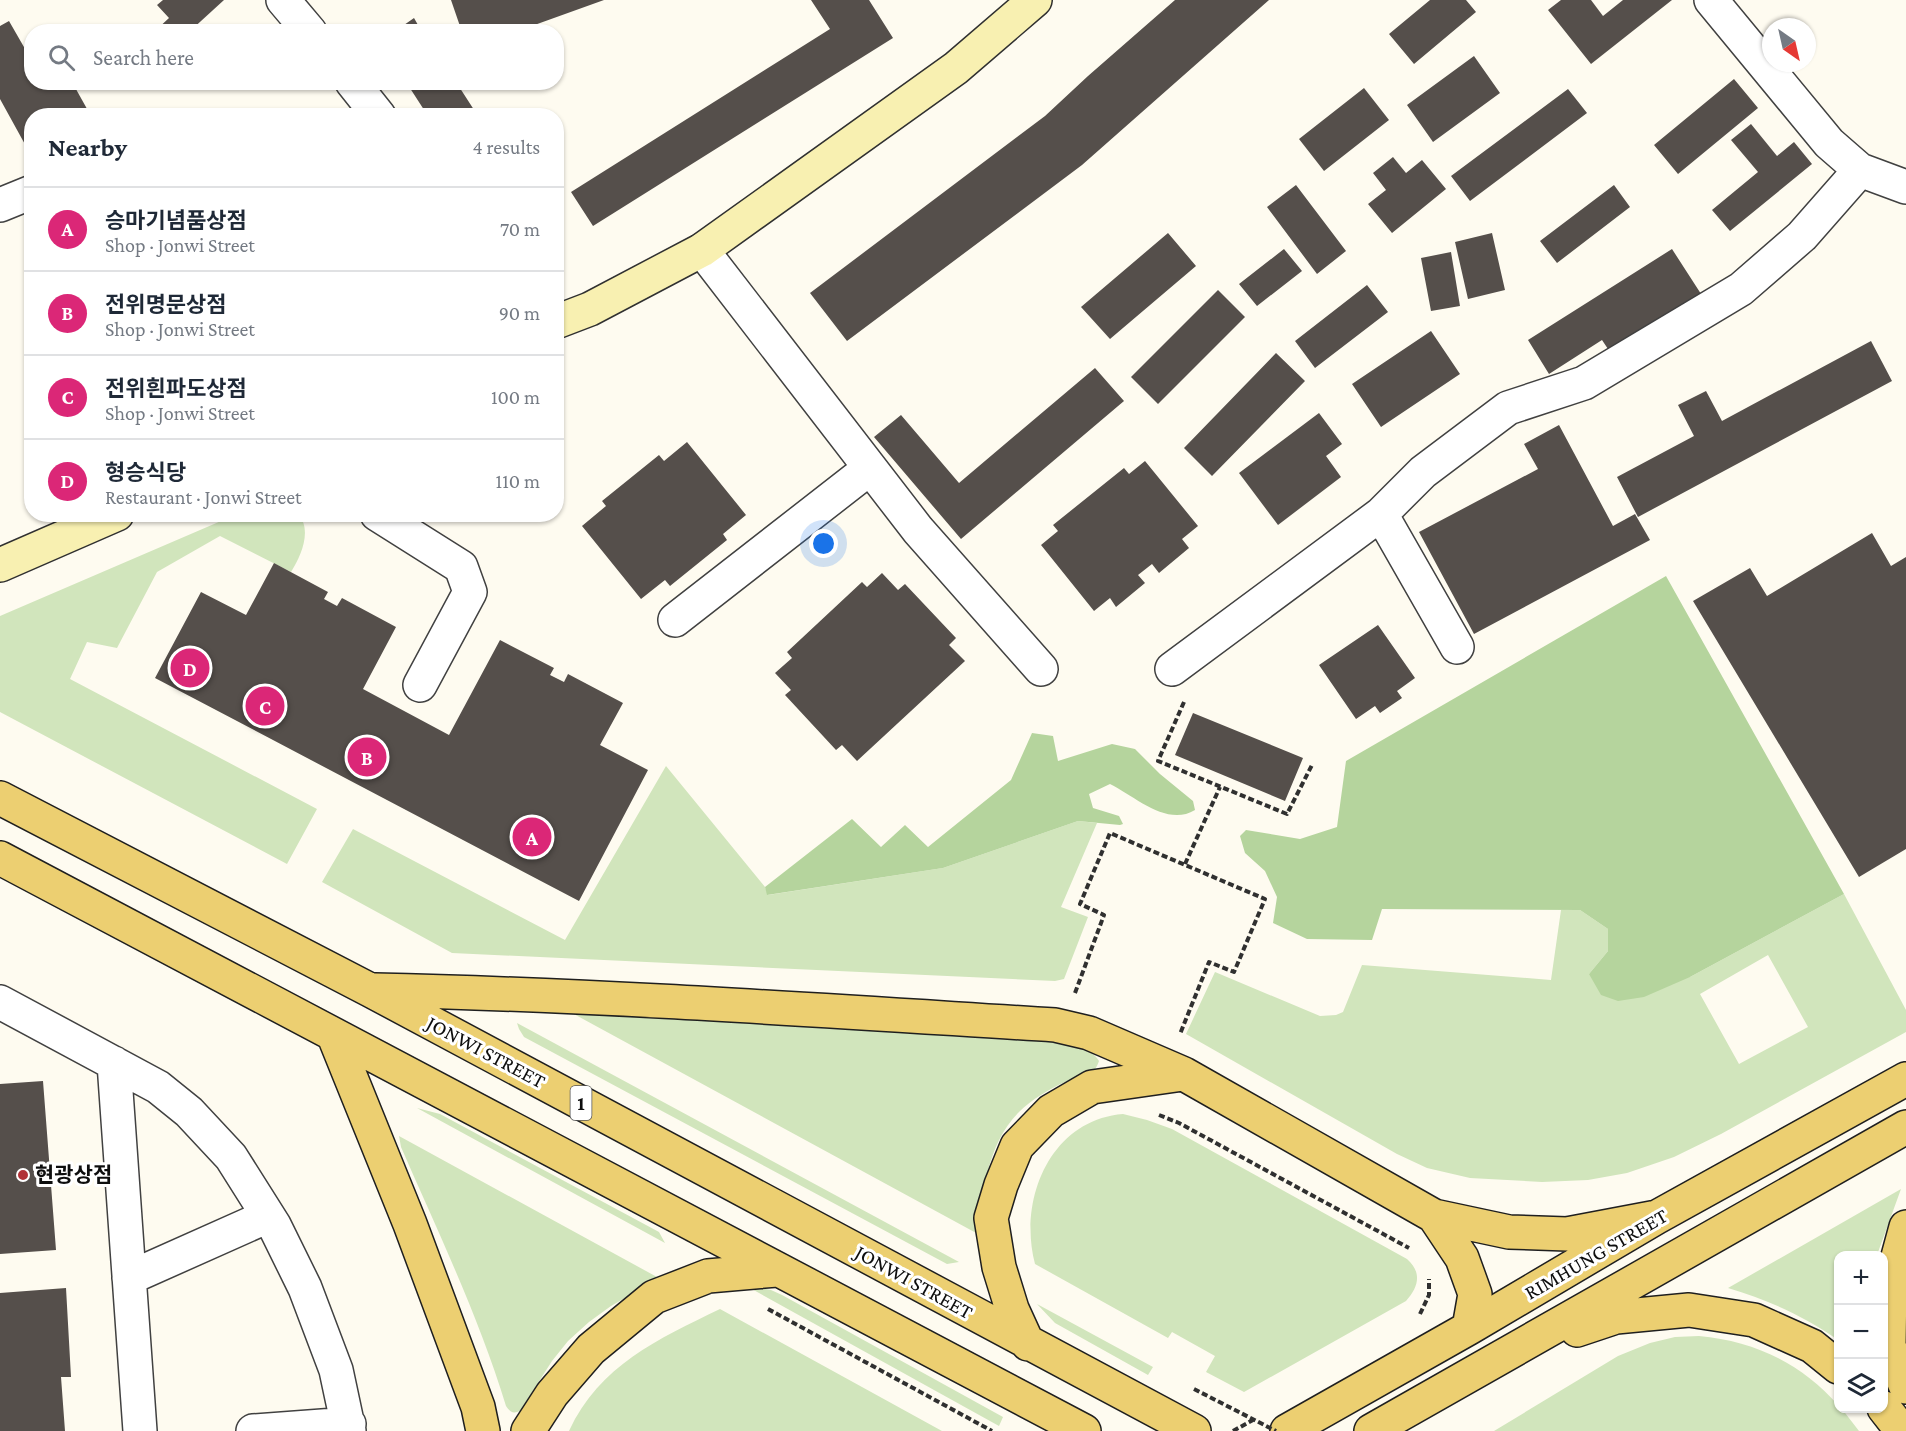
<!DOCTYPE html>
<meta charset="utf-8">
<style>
body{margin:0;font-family:"Crimson Pro","Noto Sans KR",serif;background:#f6f6f7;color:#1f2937}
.controls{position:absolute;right:18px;bottom:18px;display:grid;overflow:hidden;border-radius:12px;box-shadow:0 2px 4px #0004}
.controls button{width:54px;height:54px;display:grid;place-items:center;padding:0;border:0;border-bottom:2px solid #e0e1e3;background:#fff;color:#1f2937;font:30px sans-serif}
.compass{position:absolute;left:1762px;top:18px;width:54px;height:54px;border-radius:50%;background:#fff;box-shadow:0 2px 4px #0004;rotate:146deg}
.you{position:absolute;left:824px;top:544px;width:21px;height:21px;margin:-15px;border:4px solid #fff;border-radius:50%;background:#1a73e8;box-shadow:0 0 0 9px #1a73e833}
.badge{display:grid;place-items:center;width:39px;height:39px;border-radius:50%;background:#db2777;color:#fff;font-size:20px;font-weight:700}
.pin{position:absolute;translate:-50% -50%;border:3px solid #fff;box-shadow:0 2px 6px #0006}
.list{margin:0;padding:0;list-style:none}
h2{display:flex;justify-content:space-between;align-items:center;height:78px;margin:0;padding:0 24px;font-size:26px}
h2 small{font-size:20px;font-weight:400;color:#747a83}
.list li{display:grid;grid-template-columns:39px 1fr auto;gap:18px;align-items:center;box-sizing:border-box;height:84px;padding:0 24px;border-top:2px solid #e0e1e3}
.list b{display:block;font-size:22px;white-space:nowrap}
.list p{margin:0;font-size:20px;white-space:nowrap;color:#747a83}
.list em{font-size:20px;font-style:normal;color:#747a83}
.icon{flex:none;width:33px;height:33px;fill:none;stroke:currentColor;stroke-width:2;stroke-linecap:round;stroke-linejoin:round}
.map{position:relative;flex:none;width:1906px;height:1431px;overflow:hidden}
.search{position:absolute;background:#fff;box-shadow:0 2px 4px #0004;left:24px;top:24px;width:540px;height:66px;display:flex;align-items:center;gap:15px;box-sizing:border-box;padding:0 21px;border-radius:24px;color:#747a83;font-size:22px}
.panel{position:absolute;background:#fff;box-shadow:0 2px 4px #0004;left:24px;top:108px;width:540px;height:414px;border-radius:24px}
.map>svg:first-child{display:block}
.green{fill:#d1e5bc;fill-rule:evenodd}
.forest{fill:#b5d49d}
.building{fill:#554f4b}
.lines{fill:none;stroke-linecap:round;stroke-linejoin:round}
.street-casing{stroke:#414141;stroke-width:36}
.secondary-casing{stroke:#303030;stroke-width:36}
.primary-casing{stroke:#1f1f1f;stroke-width:36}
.path{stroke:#303030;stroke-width:4;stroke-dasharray:6 3;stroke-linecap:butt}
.street{stroke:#fff;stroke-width:33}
.secondary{stroke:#f8f0b1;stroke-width:33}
.primary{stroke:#eccf71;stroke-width:33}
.path-bridge{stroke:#303030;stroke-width:4;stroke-dasharray:6 3;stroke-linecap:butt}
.poi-dot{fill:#b13237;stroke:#fff;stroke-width:2}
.labels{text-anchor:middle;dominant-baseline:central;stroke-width:6;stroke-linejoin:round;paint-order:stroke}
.shield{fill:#fff;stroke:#565656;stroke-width:1.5}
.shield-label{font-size:20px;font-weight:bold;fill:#0e0e0e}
.street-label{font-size:21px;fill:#0e0e0e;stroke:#fff}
.poi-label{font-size:21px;font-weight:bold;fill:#0e0e0e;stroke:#fff;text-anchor:start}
</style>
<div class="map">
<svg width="1906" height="1431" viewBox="0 0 1906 1431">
<rect width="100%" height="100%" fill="#fefbf0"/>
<path class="green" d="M235,515H299C312,531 301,556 291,572L220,536L157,572L117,648L87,642L70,679L317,809L287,864L0,712V616Z
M666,766L765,887L768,895L943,868L1078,821L1097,823L1061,907L1088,917L1064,979L1055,981L452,953L322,882L353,829L565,940Z
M1844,894L1906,1010V1032L1721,1134L1674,1157L1627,1173L1588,1180L1542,1182L1470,1178L1427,1168L1397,1154L1186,1034L1215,972L1320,1016L1336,1015L1343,1012L1362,965L1551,980L1561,910H1580L1608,929V951L1589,974L1690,977ZM1768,955L1808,1027L1739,1064L1700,994Z
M572,1013L1034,1037C1053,1041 1089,1043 1099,1061C1098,1064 1097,1066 1095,1069C1087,1076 1074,1078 1065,1082C1049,1089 1031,1100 1019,1112C987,1144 983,1192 978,1234Z
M517,1023L959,1262L947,1264L524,1037L519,1029Z
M417,1108L440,1114L659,1232L665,1243Z
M1123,1114L1147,1120L1172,1129L1407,1259C1422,1272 1419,1287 1406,1301L1244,1392L1206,1372L1215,1356L1172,1332L1168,1338L1035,1264C1018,1200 1050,1120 1123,1114Z
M399,1136L657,1277L649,1284L611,1306L589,1322L568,1341L552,1361L520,1411C513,1414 510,1412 506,1406C479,1317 438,1232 401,1147Z
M1901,1189L1877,1255L1838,1256V1340C1804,1316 1768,1300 1728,1288Z
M756,1287L771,1290L782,1295L1003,1417L999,1426L750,1288Z
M1037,1304L1153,1367L1148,1375L1055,1323Z
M720,1309L942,1431H569C600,1365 658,1339 720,1309Z
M1699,1336C1754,1341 1801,1363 1838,1405V1408L1842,1409L1859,1431H1494L1618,1356L1650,1343L1675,1337Z"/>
<path class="forest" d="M1666,576L1844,894L1690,977L1644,997L1618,1001L1601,995L1589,974L1608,951V929L1580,910L1382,909L1372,940L1307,939L1273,923L1277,897L1265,871L1245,853L1240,836L1246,830L1300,839L1337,827L1346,761Z
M1032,733L1053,736L1058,761L1112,744L1135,749L1160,774L1193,801L1195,810C1167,827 1136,797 1110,784L1089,794L1093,808L1119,816L1123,824L1120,825L1078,821L943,868L767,895L765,887L852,819L881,847L905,825L928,847L1011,780Z"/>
<path class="building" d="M163,0H224L189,32H154L169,18L157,5Z
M451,0H604L515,32H462Z
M811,0H869L893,38L593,226L571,192L830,29Z
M1175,0H1269L1082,165L847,341L810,293L1045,116L1088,76Z
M1430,0H1466L1476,12L1414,64L1389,34Z
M1561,0H1591L1603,16L1623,0H1672L1591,64L1548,10Z
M414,18L422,32H394Z
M9,21L32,61V82H72L91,116H32V149L27,148L0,99V26Z
M1474,56L1500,93L1433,142L1407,105Z
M1734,79L1758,108L1678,174L1654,145Z
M406,82H456L478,116H428Z
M1364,88L1389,120L1324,171L1299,139Z
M1568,89L1587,113L1470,201L1451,176Z
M1751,124L1777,156L1794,142L1812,164L1730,231L1712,210L1758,172L1731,140Z
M1393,157L1406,173L1422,160L1446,189L1392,233L1368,204L1386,190L1373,173Z
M1296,185L1346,251L1317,274L1267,207Z
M1614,185L1630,207L1557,263L1540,241Z
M1168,233L1196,266L1110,339L1081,307Z
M1492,233L1505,290L1468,299L1455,242Z
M1284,249L1302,271L1257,306L1239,284Z
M1672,249L1703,297L1612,355L1602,340L1549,374L1528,340Z
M1451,252L1460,306L1431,311L1421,258Z
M1367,285L1388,312L1315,368L1295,341Z
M1218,290L1245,317L1158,404L1131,377Z
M1431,331L1460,374L1381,427L1352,384Z
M1871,341L1892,381L1638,517L1617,477L1694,436L1678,405L1706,391L1722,421Z
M1276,353L1305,381L1212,476L1184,448Z
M1095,368L1124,401L961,539L874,437L901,415L959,483Z
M1319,413L1342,444L1326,456L1341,477L1278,525L1239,473Z
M1559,425L1613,526L1635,514L1650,540L1474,634L1419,532L1538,469L1524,444Z
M687,442L746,515L723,534L727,540L670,586L665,580L641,599L582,526L606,506L602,501L659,455L664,461Z
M1145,461L1198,526L1182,539L1189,548L1159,573L1152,564L1138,575L1145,583L1116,607L1110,598L1094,611L1041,545L1058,531L1053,525L1124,468L1129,474Z
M1872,533L1891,566L1906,557V849L1859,877L1693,601L1750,568L1767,596Z
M274,563L328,592L324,599L337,606L342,598L396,627L363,689L449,735L500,640L554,668L550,675L564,682L568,674L623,703L600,745L648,770L579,901L155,678L201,592L246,615Z
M882,573L898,590L905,584L956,638L949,645L965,661L857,761L842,745L836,750L785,695L791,690L775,673L792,658L787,652L862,582L867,587Z
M1378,625L1415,678L1397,691L1402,698L1380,713L1375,706L1356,719L1319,665Z
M1193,713L1303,758L1285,801L1175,755Z
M43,1081L56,1250L0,1254V1084Z
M66,1288L71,1377H61L65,1431H0V1293Z"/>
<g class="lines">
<defs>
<path id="street" d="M283,0L310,32
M1711,0L1829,143L1860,170L1906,187
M352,82L379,116
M0,205L32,192
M702,250L918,530L1041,669
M377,514L461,567L470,592L420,685
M675,620L870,468
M1457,647L1381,514L1423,472L1508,408L1584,383L1741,289L1802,236L1860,170
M1172,669L1381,514
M0,1002L158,1087L189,1112L231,1157L274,1225L305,1288L336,1370L349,1431
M114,1063L140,1431
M129,1278L268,1216
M253,1431L349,1424"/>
<path id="secondary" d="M556,322L590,309L702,250L956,68L1035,0
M0,565L117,514"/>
<path id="primary" d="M0,798L370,990L1194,1431
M0,858L1084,1431
M375,990C602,995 829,1011 1055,1025L1089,1033L1184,1074L1434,1216L1509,1232L1567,1234L1657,1217
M334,1036L410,1224L478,1407L483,1431
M1434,1216L1462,1258L1475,1294L1469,1328
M1906,1227L1890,1286L1889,1346L1906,1387
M1577,1330L1616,1317L1689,1310L1754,1320L1812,1346L1838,1367
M1028,1344L1012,1309L999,1267L991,1218L1001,1185L1017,1146L1051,1111L1092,1087L1183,1074
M1884,1408L1902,1431
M528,1431L552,1394L591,1349L654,1297L708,1276L777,1270
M1287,1431L1469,1328L1657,1217L1906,1079
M1371,1431L1906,1127"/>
</defs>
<use href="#street" class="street-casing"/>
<use href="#secondary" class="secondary-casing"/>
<use href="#primary" class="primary-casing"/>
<path class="path" d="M1184,702L1158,761L1287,814L1312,765
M1185,864L1220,787
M1075,993L1104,915L1080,904L1110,833L1265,899L1234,972L1209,962L1180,1034
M1159,1115L1179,1123L1409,1248
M768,1309L992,1431
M1420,1314L1429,1295V1279
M1233,1431L1253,1420"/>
<use href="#street" class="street"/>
<use href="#secondary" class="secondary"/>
<use href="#primary" class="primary"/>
<path class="path-bridge" d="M1194,1389L1276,1431"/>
</g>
<circle class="poi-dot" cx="23" cy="1175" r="6"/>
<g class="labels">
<rect class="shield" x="570.5" y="1086" width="21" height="34" rx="4.5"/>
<g class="shield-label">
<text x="581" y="1103">1</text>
</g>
<g class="street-label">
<text transform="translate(486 1052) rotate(28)">JONWI STREET</text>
<text transform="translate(1596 1254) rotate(-30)">RIMHUNG STREET</text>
<text transform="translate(914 1282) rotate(29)">JONWI STREET</text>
</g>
<g class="poi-label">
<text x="35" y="1175">현광상점</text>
</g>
</g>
</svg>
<div class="controls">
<button>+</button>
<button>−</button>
<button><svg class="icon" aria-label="layers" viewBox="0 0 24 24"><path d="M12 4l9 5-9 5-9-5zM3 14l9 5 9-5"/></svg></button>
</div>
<svg class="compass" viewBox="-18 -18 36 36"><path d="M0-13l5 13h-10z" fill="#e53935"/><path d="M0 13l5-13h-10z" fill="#747a83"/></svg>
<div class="you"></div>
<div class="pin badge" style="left:532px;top:837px">A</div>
<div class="pin badge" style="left:367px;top:757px">B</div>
<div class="pin badge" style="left:265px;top:706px">C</div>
<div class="pin badge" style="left:190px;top:668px">D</div>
<div class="search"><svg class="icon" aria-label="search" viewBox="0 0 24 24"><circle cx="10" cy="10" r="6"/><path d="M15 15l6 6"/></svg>Search here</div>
<section class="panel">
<h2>Nearby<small>4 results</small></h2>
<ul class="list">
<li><span class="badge">A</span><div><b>승마기념품상점</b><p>Shop · Jonwi Street</p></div><em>70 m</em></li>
<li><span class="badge">B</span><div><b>전위명문상점</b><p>Shop · Jonwi Street</p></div><em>90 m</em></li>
<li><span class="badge">C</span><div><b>전위흰파도상점</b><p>Shop · Jonwi Street</p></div><em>100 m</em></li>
<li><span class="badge">D</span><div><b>형승식당</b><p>Restaurant · Jonwi Street</p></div><em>110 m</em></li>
</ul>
</section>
</div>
